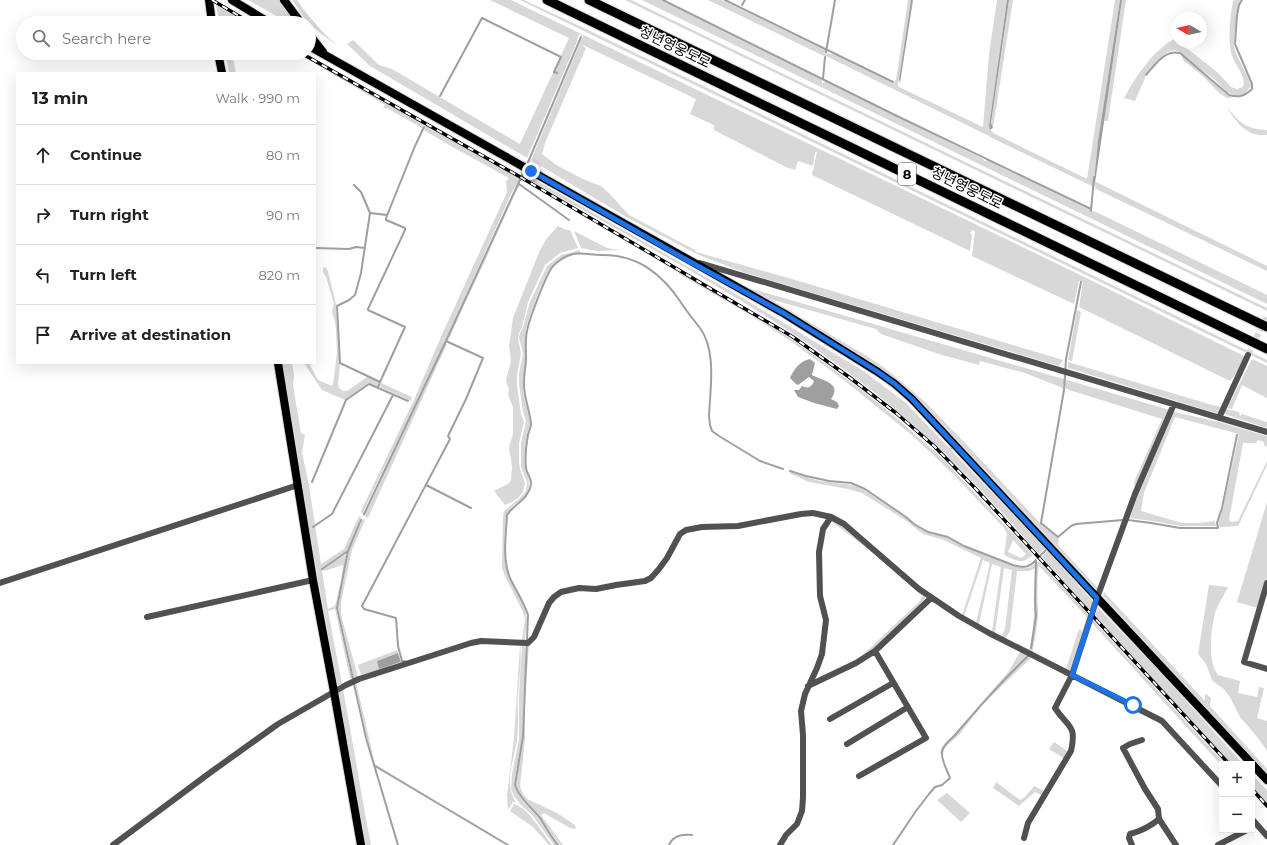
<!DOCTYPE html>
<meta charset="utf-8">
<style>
body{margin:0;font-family:Montserrat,"Noto Sans KR",sans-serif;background:#f2f2f2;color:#222}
.controls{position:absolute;right:12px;bottom:12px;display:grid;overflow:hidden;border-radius:0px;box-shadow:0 4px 16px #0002}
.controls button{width:36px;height:36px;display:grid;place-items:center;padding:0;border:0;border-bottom:1px solid #e0e0e0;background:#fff;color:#222;font:20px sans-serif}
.compass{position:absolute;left:1171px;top:12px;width:36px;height:36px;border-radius:50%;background:#fff;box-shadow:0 4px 16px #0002;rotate:279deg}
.stop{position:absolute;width:12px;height:12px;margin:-9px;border:3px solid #1a73e8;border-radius:50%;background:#fff}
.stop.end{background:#1a73e8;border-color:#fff;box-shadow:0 1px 4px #0008}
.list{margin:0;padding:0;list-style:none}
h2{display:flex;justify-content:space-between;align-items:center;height:52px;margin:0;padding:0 16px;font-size:17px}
h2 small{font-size:13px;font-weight:400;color:#767676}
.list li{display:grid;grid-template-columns:26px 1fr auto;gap:12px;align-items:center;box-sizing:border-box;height:60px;padding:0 16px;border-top:1px solid #e0e0e0}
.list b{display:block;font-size:15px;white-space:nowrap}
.list em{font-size:13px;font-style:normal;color:#767676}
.icon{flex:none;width:22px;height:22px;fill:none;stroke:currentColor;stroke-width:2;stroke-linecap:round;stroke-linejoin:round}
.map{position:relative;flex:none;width:1267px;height:845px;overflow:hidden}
.search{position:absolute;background:#fff;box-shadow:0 4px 16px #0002;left:16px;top:16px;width:300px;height:44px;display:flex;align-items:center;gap:10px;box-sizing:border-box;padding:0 14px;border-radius:22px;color:#767676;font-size:15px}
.panel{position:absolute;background:#fff;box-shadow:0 4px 16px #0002;left:16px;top:72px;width:300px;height:292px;border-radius:0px}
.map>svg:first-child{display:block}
.green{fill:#d8d8d8;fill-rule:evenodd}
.water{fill:#9f9f9f}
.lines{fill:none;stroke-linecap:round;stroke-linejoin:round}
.stream{stroke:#9f9f9f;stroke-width:2}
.minor-tunnel{stroke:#d9d9d9;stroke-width:6;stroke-dasharray:6 3;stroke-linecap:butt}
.major-casing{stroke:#dbdbdb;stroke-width:10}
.highway-casing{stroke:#dbdbdb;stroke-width:11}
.minor{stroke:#515151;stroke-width:6}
.major{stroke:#000;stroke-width:8}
.highway{stroke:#000;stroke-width:9}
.rail-casing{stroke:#000;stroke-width:3.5}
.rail{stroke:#fff;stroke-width:2;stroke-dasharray:6;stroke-linecap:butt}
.route{stroke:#1a73e8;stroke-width:5}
.labels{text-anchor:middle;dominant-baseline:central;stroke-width:3;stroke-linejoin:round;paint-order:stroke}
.shield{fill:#fff;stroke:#4c4c4c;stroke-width:1}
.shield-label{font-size:13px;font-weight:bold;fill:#000}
.street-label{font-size:14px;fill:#000;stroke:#fff}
</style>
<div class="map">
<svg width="1267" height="845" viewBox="0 0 1267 845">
<rect width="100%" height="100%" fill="#fff"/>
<path class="green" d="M248,0H282L299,23H289Z
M292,0H297C309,18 322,32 338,46L320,33L307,22Z
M490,0H511L1068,269L1246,357L1242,365L1230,381L1228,380L1079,307L1083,282L1079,281L1074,304L972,256L975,231L972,230L970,233L972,235L970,251L812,175L817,152H815L813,166L798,161L795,170L786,167L714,130V125L690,114L696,99L583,45L584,47L586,48L545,143L542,154L558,166L585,180L601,186L610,194L629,215L695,250L696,252L792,279L1063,360L1059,366L793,287L743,272L699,255L628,218L531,160L583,36L579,34L576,44L527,158L370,66L347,44L353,40L379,65L392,69L520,144L569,38Z
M520,0H524L588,30L1267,360V363Z
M625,0H631L1267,308V311Z
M642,0H661L822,79V84L825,81L827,82L983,159L984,161L988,160L1090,210L1091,212L1094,211L1267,295V304Z
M708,0H722L825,50V53L833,54L894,84L896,80L908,0H911L898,85L899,87L983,127L989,54L997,0H1007L989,126L990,130L995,134L1087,179L1115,0H1120L1098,141L1094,181L1267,266V271L1096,189L1095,186H1092L990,137L988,135H987L826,56H824Z
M1009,0H1013L993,128L991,124Z
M1122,0H1126L1108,121H1104Z
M1235,0H1241C1236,8 1236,15 1236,24C1236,31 1233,38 1234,46C1237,60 1247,72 1251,86L1245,94L1236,96L1227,92L1214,79L1196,66L1180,52L1175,50L1168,52L1162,56L1145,75V78L1135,101L1124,98C1134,80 1147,59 1164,46C1168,42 1173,40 1177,37V42H1180V44L1193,53L1217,72L1231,87L1237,89L1243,87C1247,75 1233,64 1231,52C1228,36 1230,18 1233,1Z
M216,5L248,23H237L226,19V23H220Z
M225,53H232L236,73H229Z
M297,53H301L424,124L422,128L387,108L383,109L385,105Z
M1180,53L1212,80L1223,92L1232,98H1227L1219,93L1203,76L1184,61Z
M1226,106C1239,122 1245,129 1267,130V135C1263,135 1257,135 1254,134C1241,130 1232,116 1226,106Z
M426,125L520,179L512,192L445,342L362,514L361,511L414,400L440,339L507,192L506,182L509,178L449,145L424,130Z
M525,174L741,297L865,372L907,404L1045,548L1039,554C1018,530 996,506 974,483C936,444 896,408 853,376C752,300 634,240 524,177Z
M518,185L520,186L515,193L484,263L466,301L448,341H447L515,191Z
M558,226L566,230H570L578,248L560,253L545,265L528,302L522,327L519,333L518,338L521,354L517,375V385L521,414L524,422L519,443V462L520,469L525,483L523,492L518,498L512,502L505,505L494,491L508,484L511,480L512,467L509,447L513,434V407L508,395L509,390L506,380L511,361L509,346L513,318L540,250L547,238Z
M574,231L607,248L620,250L597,251L581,248Z
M580,250V253C570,254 559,258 551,267C544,275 528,319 526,331C524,343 526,355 525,367C525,372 523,377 523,382C522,397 529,410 530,424C530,428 527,431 527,435C525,446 524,458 525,468C526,475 530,479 529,486C528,498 516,501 509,511C504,517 504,549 505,558C506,579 523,594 526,614C528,622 525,633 525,641H522L525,619L523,612L505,576L502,568L503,516L504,511L520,498L526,491L527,482L521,467V443L526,421L523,412L519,384V374L523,353L519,338L520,333L523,327L530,302L547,266L561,255Z
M326,267L328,272L336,304L340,365L338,384L339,388L343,391H347L367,377L379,382L378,387L369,383L345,400L322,390L304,363H309L318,380L332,386L333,384L337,354L336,329L335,322L332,312L334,304L326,277L323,272V268Z
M679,271L792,339L863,391L899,420L942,458L1033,555C1021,565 1017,561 1004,555L1007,534L1004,528L955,476L913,436L845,381L792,342L752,316L679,274ZM1013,540L1026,554L1021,558L1008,552Z
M746,287L1170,410L1135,488L1134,482L1162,419L1066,389L1065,385L1063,384V388L1025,373L980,361L979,365L942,355L881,334L876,329L770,299L867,356L886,369L902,382L924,401L964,442L1042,525L1059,539L1058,545L1097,587L1101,583L1097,590L930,411L916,399L750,291Z
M1077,310L1081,312L1072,361L1068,360Z
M445,343L447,344L368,518L364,516Z
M1252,359L1267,366V398L1242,385L1232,409L1227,408Z
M1068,362L1212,405L1222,407L1219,414L1068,368Z
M282,363H292L294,375L293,385L301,433L305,435L302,453L309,485L321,564L344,549L359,516L361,517L348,550L320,569L347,554L336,609L352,679L350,678L335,609L328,611L342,684L339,685L337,684L309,528L292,420ZM342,565L343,566L341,581L335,606L328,609L322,571L328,570Z
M381,383L412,397L411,401L380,387Z
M1226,409L1239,412L1240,416L1242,414L1267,422V428L1224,414Z
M1174,412L1219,422L1267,436V447L1264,445V442L1258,440L1256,443H1243L1229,520L1231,522L1238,521L1267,461V465L1238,526L1220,527L1218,524L1223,508L1239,434L1175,417L1144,493L1141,511L1182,523H1198L1215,521L1216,526H1181L1152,521L1130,518L1138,495Z
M790,472L820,481L852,485L864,490L906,518L915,525L929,533L948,538L964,546L1014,566L1029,568L1039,561L1090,616L1071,670L1066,669L1079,629L1082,631L1087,617L1039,566C1036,582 1038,600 1038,616C1037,628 1035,641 1032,653L1028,649H1030C1035,622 1034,595 1035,568L1030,571H1017L1010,631L1005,639L1001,637L1005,629L1012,570L1004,568L995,633L992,632L1001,567L992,564L979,624L976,623L990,563L983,560L964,616L962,615L981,558L944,540L923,534L905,520L862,493L848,489L809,482L791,474Z
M1267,502V577L1258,608L1237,602Z
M363,519L365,520L352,550L341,602V615L358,677L354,679L338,608L349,551Z
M833,520L843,525L925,597V599L880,645L849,666L869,649L920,601L922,596L871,551L832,522Z
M1048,551L1094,603L1091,611L1042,557Z
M1209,585L1228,587C1224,596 1218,604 1215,613C1211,630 1207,661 1218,675L1240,681L1238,693L1257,697L1259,687L1264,688L1257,718L1267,721V751L1258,738L1240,717L1231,699L1224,689L1215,683L1212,680L1206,664L1198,654Z
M1104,592L1205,701V695L1206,694L1211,698L1210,706L1267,769V775L1103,596Z
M1098,608L1154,665L1243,764H1231L1095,615Z
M1093,620L1225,764H1222V766L1092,623Z
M525,644L526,659L522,736L514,785L522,800L539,819L557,845H554L533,816L520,804L514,796L511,789L512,774L519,739V695L522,645Z
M527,644L529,645L525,699V739L520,786L523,794L527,799L557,813L575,825L576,829L570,828L544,813L541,815L563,845H560L545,825L523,799L516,785L523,736Z
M520,645C522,661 519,678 518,694C517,709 519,725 517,740C514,761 503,782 516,802H513L508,810L507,795L514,738Z
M397,650L398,653L377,661L395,665L394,667L361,675L358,665Z
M1021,651L1032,657L984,703L959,735L944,748L943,753H940C941,745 947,741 953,736L1009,671L1018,655Z
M355,682H356L375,764L457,814L375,765L367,738Z
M343,690C353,742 361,794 371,845H365L339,695V693Z
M1054,742L1069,752L1065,759L1049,749Z
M1252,774L1267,790V803L1252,786Z
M996,782L1020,800L1025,797L1034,786L1046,792L1041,795L1035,792L1019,806L993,788Z
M947,793L970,813L961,822L937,800Z
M514,804C530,809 542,833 552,845H549L533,827L510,811Z"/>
<path class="water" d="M911,0H913L900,83L899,79Z
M1007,0H1009L991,123L993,128L990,130L989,126Z
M1120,0H1122L1095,183L1094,181L1098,141Z
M810,359L815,363L812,375C818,379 838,382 834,393C834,395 832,397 831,399L837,402L839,406L837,409L814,403L798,397L794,390H799L802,386C808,389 812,387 814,381L809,377L798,385L796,384L790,378C794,369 800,361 810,359Z
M398,653L401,662L379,669L377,661Z"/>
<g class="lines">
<path class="stream" d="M663,0L897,116L1091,209
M725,0L893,82
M742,5L745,0
M826,52L835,0
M1146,75C1155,65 1165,49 1180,53L1229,95C1239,98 1245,96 1252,89V84L1235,44L1237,15L1239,5L1242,0
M823,79L825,57
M440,96L482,18L561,57L554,72L557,73
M526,167L581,37
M519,184L569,220
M354,185L361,192L370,213
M1091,211L1094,177
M315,248L349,249L356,247L365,248
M1081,282L1066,359L1064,390L1041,523L1058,537L1071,526L1076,524L1123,520
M380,382L340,363L337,306L349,300L355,295L361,273L370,213L387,215
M378,388L380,382L405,327L368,310V309L405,230V228L386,220V218L415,146L424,127
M790,471L806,476L829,481L851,483L865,489L906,517L914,524L928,532L948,537L964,546L1013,565C1023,568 1029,568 1036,560
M312,482L346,400L369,384L408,401
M426,485L471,508
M364,514L446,341L524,171
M1128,520L1151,523L1180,528H1218L1217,523L1222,508L1237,435
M313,527L332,514L393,395
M348,551L337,608L353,679
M1040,556L1046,550
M322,569L348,551L361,520
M1031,648L1036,616L1035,601L1036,560
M405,661H402L398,646L396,618L364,609L362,606L450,439L448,436L466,399L483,358L446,341
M354,684L366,738L398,845
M375,766L508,845
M558,845C551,837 546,827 540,818C531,807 520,799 515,785L523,736L528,615C523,600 516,591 510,578C502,558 506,536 507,515C514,504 528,500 531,485C532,478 527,475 526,468C525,458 526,445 528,435C529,431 531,427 531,424C530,410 523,396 524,382C524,374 526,366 526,358C526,349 525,339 527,331C529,320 546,274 553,266C558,261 564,257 570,255C581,251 593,256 603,255C639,255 663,275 682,304C687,312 694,320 700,328C717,351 710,390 709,416L710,425L712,431L719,436L760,461L783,469
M669,845C673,835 683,834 692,835
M893,845L916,811L929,794L935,787L942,785L950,778C947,770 941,760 942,752C943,745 950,740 955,735C978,708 1002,681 1028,656"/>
<path class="minor-tunnel" d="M1248,355L1267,316"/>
<defs>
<path id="major" d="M209,0L212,23
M232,0L270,23
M284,0L301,23
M309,34L323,52
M309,46L785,314L878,372L895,384L912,399L1267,780
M218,53L222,73
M278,363L313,580L334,692L361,845"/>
<path id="highway" d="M547,0L1267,349
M589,0L1267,327"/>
</defs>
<use href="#major" class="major-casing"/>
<use href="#highway" class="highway-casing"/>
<path class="minor" d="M700,263L1267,432
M1219,418L1248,355
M0,583L298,485
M1267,583L1244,662L1267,669
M147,617L313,580
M808,686L856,663L875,651L931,598
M830,719L893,683
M847,744L908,707
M859,776L926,738L875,651
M1159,819L1176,845
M1252,819L1267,836
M1024,838L1028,823L1071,751C1077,724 1068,728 1055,708L1072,675L1097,598L1135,494L1174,404
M113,845L211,772L278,724L346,685L359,679L471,643L481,641L528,643L534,637L549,603L554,597L561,592L579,588L596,589L616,585L645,581L651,578L659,569L667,558L680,534L686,530L702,527L738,526L801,514L813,513L831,517L844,524L919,589L959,616L989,633L1162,721L1222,786
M780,845L786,835L797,824L802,811L803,798V735L801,711L805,694L817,668L822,654L826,620L820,596L819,552L823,529L831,517
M1132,845L1129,838L1130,834C1141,831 1151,826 1159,819L1158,809L1145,789L1123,748L1130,744L1142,740
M1218,845L1247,830"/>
<use href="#major" class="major"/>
<use href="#highway" class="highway"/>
<defs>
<path id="rail" d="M212,0L251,23
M301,53L522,178L793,337L849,377L896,413L934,446L975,488L1229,764
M1252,789L1267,806"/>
</defs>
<use href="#rail" class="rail-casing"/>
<use href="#rail" class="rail"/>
</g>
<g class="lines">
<path class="route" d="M531,171L685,259L785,314L878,372L895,384L912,399L1097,598L1072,675L1133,705"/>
</g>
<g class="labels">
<rect class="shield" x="898" y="163" width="18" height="22" rx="3"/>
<g class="shield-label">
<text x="907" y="174">8</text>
</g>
<g class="street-label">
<text transform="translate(675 47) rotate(26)">청년영웅도로</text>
<text transform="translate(967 188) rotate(26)">청년영웅도로</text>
</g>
</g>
</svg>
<div class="controls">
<button>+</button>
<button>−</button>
</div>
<svg class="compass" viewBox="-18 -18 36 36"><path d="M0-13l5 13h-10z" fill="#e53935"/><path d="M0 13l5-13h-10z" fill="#767676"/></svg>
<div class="stop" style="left:1133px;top:705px"></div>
<div class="stop end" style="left:531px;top:171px"></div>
<div class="search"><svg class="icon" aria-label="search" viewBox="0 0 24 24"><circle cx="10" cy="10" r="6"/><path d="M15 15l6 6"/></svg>Search here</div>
<section class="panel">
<h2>13 min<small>Walk · 990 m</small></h2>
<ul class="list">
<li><svg class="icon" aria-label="ahead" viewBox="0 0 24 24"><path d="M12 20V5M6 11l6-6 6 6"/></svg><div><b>Continue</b></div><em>80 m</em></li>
<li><svg class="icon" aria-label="right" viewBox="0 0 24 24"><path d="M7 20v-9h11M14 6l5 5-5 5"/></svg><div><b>Turn right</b></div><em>90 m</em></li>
<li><svg class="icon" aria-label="left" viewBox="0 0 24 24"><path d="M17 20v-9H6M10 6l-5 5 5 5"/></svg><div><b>Turn left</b></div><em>820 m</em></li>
<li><svg class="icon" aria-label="arrive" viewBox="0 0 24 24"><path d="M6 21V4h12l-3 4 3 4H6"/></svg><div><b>Arrive at destination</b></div></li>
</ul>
</section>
</div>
